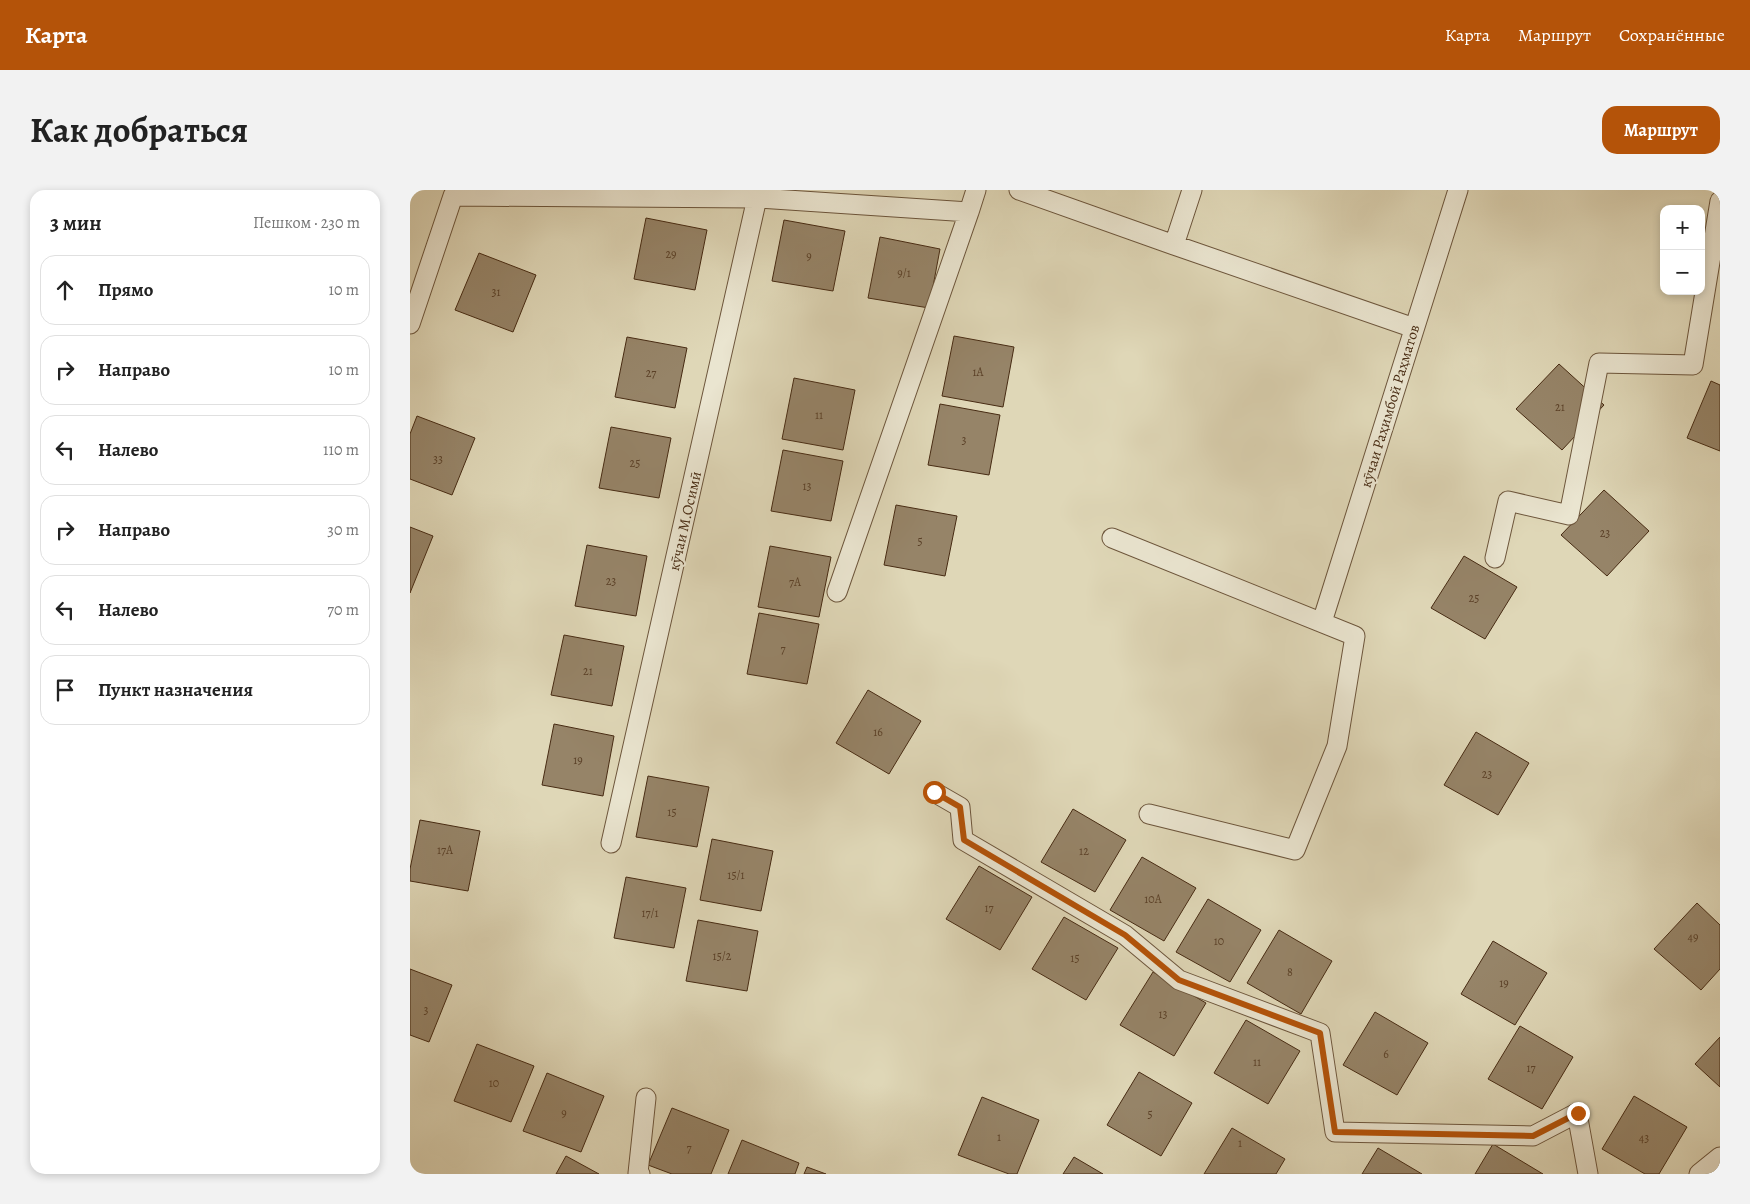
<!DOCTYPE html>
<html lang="ru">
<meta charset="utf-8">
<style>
body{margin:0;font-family:Alegreya,serif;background:#f2f2f2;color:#222}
.controls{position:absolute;right:15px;top:15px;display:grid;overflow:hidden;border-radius:10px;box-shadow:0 2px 8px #0003}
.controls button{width:45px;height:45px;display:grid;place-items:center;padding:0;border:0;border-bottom:1px solid #e0e0e0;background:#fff;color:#222;font:25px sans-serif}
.stop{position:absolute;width:15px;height:15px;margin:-11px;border:4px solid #b45309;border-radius:50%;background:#fff}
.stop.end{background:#b45309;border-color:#fff;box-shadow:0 1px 5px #0008}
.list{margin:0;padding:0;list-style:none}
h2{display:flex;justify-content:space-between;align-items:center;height:65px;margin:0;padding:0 20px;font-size:21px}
h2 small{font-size:16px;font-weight:400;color:#767676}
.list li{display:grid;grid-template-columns:32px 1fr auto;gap:15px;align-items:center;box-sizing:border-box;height:70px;margin:0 10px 10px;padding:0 10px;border:1px solid #e0e0e0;border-radius:15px}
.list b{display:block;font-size:19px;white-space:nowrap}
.list em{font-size:16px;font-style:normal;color:#767676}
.icon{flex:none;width:28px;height:28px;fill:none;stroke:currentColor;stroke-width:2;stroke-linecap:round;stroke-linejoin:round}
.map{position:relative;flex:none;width:1310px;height:984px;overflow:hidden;border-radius:15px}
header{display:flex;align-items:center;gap:30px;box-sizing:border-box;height:70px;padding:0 25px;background:#b45309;color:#fff}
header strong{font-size:24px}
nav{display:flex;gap:28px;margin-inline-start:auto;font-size:18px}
.intro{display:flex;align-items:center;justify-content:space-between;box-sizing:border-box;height:120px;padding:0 30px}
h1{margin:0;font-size:35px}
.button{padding:12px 22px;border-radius:15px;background:#b45309;color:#fff;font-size:18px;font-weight:700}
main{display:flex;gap:30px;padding:0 30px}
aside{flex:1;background:#fff;border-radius:15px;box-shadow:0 2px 8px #0003}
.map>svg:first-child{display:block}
.building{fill:#968468;stroke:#472b13}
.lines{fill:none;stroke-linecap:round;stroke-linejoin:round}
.street-casing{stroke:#6d563c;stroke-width:21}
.street{stroke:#eae5d0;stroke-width:19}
.route{stroke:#b45309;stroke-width:6}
.labels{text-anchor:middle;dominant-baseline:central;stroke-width:4.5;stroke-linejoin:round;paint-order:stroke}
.number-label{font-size:12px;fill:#5b4128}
.street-label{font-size:15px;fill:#472b13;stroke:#eae5d0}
</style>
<header>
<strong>Карта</strong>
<nav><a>Карта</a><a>Маршрут</a><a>Сохранённые</a></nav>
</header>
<div class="intro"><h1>Как добраться</h1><a class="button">Маршрут</a></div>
<main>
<aside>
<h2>3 мин<small>Пешком · 230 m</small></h2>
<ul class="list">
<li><svg class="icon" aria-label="ahead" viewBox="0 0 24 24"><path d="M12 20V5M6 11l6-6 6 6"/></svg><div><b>Прямо</b></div><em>10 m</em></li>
<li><svg class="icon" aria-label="right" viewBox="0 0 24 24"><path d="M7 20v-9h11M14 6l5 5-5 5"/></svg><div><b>Направо</b></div><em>10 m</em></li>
<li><svg class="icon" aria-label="left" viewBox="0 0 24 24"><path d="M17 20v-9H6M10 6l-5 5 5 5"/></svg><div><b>Налево</b></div><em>110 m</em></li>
<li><svg class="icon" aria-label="right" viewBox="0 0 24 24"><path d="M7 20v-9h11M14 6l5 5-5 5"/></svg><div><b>Направо</b></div><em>30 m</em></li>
<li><svg class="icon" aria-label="left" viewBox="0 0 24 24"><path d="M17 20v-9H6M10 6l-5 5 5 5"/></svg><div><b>Налево</b></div><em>70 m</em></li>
<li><svg class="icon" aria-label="arrive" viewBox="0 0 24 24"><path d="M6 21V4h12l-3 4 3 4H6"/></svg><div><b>Пункт назначения</b></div></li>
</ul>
</aside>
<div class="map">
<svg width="1310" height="984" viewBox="0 0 1310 984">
<rect width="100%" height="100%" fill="#dfd7b7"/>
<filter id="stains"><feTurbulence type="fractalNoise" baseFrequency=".004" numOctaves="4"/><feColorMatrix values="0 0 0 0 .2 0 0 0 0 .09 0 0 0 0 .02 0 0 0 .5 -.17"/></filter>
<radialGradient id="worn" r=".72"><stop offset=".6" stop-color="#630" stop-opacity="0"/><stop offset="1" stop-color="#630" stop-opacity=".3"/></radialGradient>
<path class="building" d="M236,28L297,40L285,100L224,89Z
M374,30L435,41L423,101L362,91Z
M470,47L530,59L519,118L458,108Z
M69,63L126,85L103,142L45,120Z
M544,146L604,157L593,217L532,206Z
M217,147L277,158L265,218L205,207Z
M1149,174L1194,215L1152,260L1106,219Z
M384,188L445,200L433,260L372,249Z
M1301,191L1310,195V261L1277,248Z
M530,214L590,225L579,285L518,275Z
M7,226L65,248L42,305L0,289V244Z
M201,237L261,248L249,308L189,298Z
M373,260L433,271L421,331L361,321Z
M1194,300L1239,341L1197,386L1151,345Z
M486,315L547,326L535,386L474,375Z
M0,337L23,346L0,403Z
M177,355L237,366L226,426L165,416Z
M360,356L421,367L409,427L348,417Z
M1054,366L1107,397L1075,449L1021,418Z
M349,423L409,434L397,494L337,484Z
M154,445L214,456L202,516L141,505Z
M458,500L511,531L479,584L426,553Z
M144,534L204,546L193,606L132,595Z
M1066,542L1119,573L1088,625L1034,595Z
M238,586L299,597L287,657L226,647Z
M663,619L716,650L685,702L631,672Z
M10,630L70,641L58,701L0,691V679Z
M302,649L363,661L351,721L290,710Z
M732,667L786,698L754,751L700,720Z
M569,676L622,707L590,760L536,729Z
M216,687L276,698L264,758L204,748Z
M798,709L851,740L820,792L766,762Z
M1287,713L1310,735V779L1291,800L1244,759Z
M654,727L708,758L676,810L622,779Z
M288,730L348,741L337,801L276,791Z
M869,740L922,771L891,824L837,793Z
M1083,751L1137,783L1105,835L1051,804Z
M0,779L42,795L19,852L0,845Z
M743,782L796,813L764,866L710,835Z
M965,822L1018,853L987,905L933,875Z
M836,830L890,861L858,914L804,883Z
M1110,836L1163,867L1132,919L1078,889Z
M1310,847V897L1285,874Z
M67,854L124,876L101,932L44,911Z
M729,882L782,913L751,966L697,935Z
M137,883L194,906L171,962L113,941Z
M1224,906L1277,937L1249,984H1235L1192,959Z
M572,907L629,930L607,984H599L548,965Z
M262,918L319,940L301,984H262L238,975Z
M822,938L875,969L866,984H794Z
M332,950L389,973L385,984H318Z
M1083,954L1133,984H1065Z
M968,958L1012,984H952Z
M156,966L189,984H146Z
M664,967L693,984H653Z
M397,977L416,984H394Z"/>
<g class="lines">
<defs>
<path id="street" d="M609,0L764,55L782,0
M764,55L1004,138
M0,134L43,6L347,8
M702,348L945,446L927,556L885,660L739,624
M1085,368L1098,311L1159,325L1189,173L1283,175L1310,11
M427,402L559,22
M912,432L1048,0
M524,602L550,617L553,650L715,745L769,790L910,843L925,942L1123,946L1167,923L1178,984
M201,653L347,8L559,22L566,0
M230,984L228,983L236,908
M1289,984L1310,967"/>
</defs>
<use href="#street" class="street-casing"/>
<use href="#street" class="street"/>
</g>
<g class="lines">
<path class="route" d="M524,602L550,617L554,650L715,745L769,790L910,843L925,942L1123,946L1168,923"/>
</g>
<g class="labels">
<g class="number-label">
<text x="261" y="64">29</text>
<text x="399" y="66">9</text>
<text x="494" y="83">9/1</text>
<text x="86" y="102">31</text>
<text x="568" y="182">1А</text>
<text x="241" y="183">27</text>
<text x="1150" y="217">21</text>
<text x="409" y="225">11</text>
<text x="554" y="250">3</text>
<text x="28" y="269">33</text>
<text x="225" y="273">25</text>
<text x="397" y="296">13</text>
<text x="1195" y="343">23</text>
<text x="510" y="351">5</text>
<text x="201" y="391">23</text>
<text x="385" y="392">7А</text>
<text x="1064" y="408">25</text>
<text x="373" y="459">7</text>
<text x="178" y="481">21</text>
<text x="468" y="542">16</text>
<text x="168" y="570">19</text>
<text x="1077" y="584">23</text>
<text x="262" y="622">15</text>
<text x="35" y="660">17А</text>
<text x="674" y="661">12</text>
<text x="326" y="685">15/1</text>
<text x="743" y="709">10А</text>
<text x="579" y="718">17</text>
<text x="240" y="723">17/1</text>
<text x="1283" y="747">49</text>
<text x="809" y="751">10</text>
<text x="312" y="766">15/2</text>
<text x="665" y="768">15</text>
<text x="880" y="782">8</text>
<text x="1094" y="793">19</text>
<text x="16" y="820">3</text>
<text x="753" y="824">13</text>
<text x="976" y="864">6</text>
<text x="847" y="872">11</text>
<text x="1121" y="878">17</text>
<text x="84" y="893">10</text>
<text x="154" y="923">9</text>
<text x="740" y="924">5</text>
<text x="589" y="947">1</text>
<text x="1234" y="948">43</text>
<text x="830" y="953">1</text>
<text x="279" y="958">7</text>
</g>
<g class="street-label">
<text transform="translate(980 216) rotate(-73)">кӯчаи Раҳимбой Раҳматов</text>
<text transform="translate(275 331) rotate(-77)">кӯчаи М.Осимӣ</text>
</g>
</g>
<rect width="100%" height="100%" filter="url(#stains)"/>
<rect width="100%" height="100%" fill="url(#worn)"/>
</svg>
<div class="controls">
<button>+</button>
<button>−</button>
</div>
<div class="stop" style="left:524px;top:602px"></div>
<div class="stop end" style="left:1168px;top:923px"></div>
</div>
</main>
